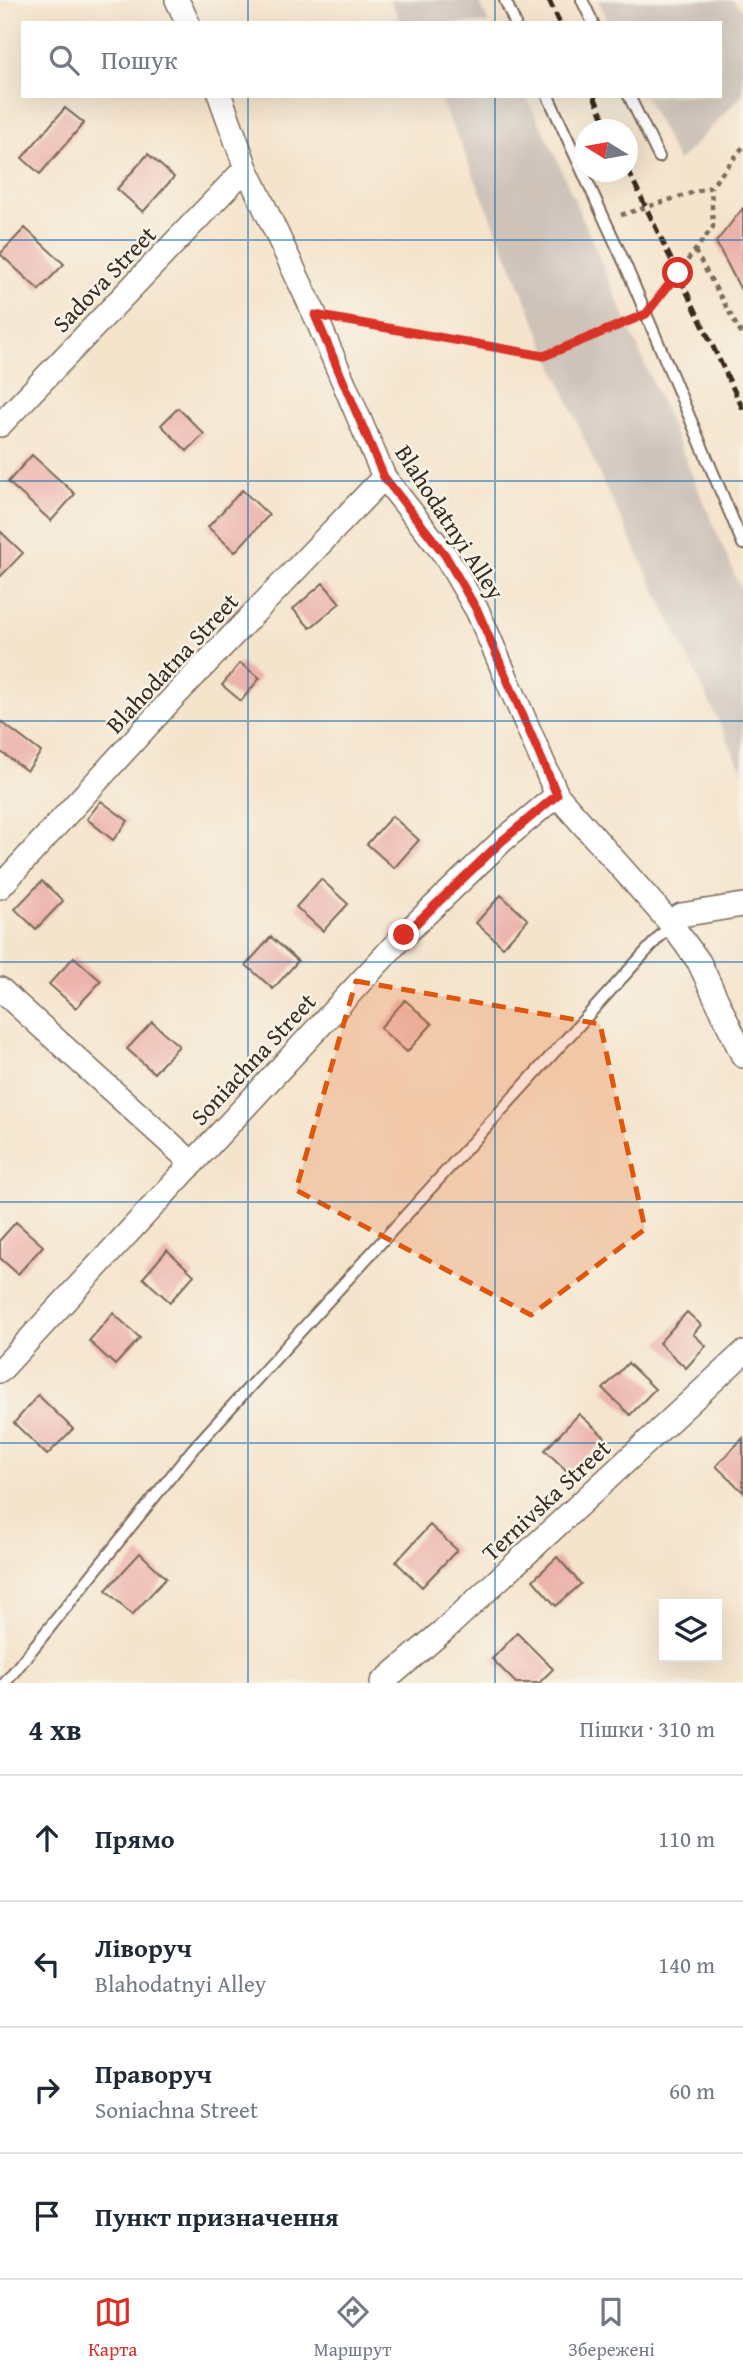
<!DOCTYPE html>
<html lang="uk">
<meta charset="utf-8">
<style>
body{margin:0;font-family:"Gentium Book Plus",serif;background:#f6f6f7;color:#1f2937}
.controls{position:absolute;right:21px;bottom:21px;display:grid;overflow:hidden;border-radius:0px;box-shadow:0 7px 28px #0002}
.controls button{width:63px;height:63px;display:grid;place-items:center;padding:0;border:0;border-bottom:2px solid #e0e1e3;background:#fff;color:#1f2937;font:35px sans-serif}
.compass{position:absolute;left:575px;top:119px;width:63px;height:63px;border-radius:50%;background:#fff;box-shadow:0 7px 28px #0002;rotate:281deg}
.stop{position:absolute;width:21px;height:21px;margin:-16px;border:5px solid #d93025;border-radius:50%;background:#fff}
.stop.end{background:#d93025;border-color:#fff;box-shadow:0 2px 7px #0008}
.list{margin:0;padding:0;list-style:none}
h2{display:flex;justify-content:space-between;align-items:center;height:91px;margin:0;padding:0 28px;font-size:30px}
h2 small{font-size:23px;font-weight:400;color:#747a83}
.list li{display:grid;grid-template-columns:46px 1fr auto;gap:21px;align-items:center;box-sizing:border-box;height:126px;padding:0 28px;border-top:2px solid #e0e1e3}
.list b{display:block;font-size:26px;white-space:nowrap}
.list p{margin:0;font-size:23px;white-space:nowrap;color:#747a83}
.list em{font-size:23px;font-style:normal;color:#747a83}
.icon{flex:none;width:38px;height:38px;fill:none;stroke:currentColor;stroke-width:2;stroke-linecap:round;stroke-linejoin:round}
.map{position:relative;flex:none;width:743px;height:1683px;overflow:hidden}
.search{position:absolute;background:#fff;box-shadow:0 7px 28px #0002;left:21px;right:21px;top:21px;height:77px;display:flex;align-items:center;gap:18px;box-sizing:border-box;padding:0 24px;border-radius:0px;color:#747a83;font-size:26px}
.sheet{height:595px;background:#fff}
nav{display:flex;justify-content:space-around;align-items:center;box-sizing:border-box;height:98px;border-top:2px solid #e0e1e3;background:#fff;font-size:19px;color:#747a83}
nav a{display:grid;justify-items:center;gap:4px}
nav .on{color:#d93025}
.map>svg:first-child{display:block}
.industrial{fill:#cec2b9}
.building{fill:#ecb3ac}
.lines{fill:none;stroke-linecap:round;stroke-linejoin:round}
.lane-casing{stroke:#7c6b5b;stroke-width:14}
.street-casing{stroke:#7c6b5b;stroke-width:26}
.path{stroke:#7c6b5b;stroke-width:4.5;stroke-dasharray:5 5;stroke-linecap:butt}
.lane{stroke:#fff;stroke-width:10}
.street{stroke:#fff;stroke-width:23}
.rail{stroke:#3b2a1e;stroke-width:5;stroke-dasharray:10 5;stroke-linecap:butt}
.route{stroke:#d93025;stroke-width:9}
.marked{fill:#df570d;fill-opacity:0.2;stroke:#df570d;stroke-width:5;stroke-dasharray:14 9;stroke-linejoin:round}
.grid{fill:none;stroke:#1f6fb2;stroke-width:2;stroke-opacity:0.55}
.labels{text-anchor:middle;dominant-baseline:central;stroke-width:5;stroke-linejoin:round;paint-order:stroke}
.street-label{font-size:24px;fill:#3b2a1e;stroke:#f7f3e8}
</style>
<div class="map">
<svg width="743" height="1683" viewBox="0 0 743 1683">
<rect width="100%" height="100%" fill="#f7f3e8"/>
<filter id="ink" filterUnits="userSpaceOnUse"><feTurbulence type="fractalNoise" baseFrequency=".0143" numOctaves="2"/><feDisplacementMap in="SourceGraphic" scale="14" xChannelSelector="R" yChannelSelector="G"/><feConvolveMatrix kernelMatrix="1 2 1 2 8 2 1 2 1" color-interpolation-filters="sRGB"/></filter>
<filter id="wash" filterUnits="userSpaceOnUse"><feTurbulence type="fractalNoise" baseFrequency=".00686" numOctaves="4" result="noise"/><feDisplacementMap in="SourceGraphic" scale="28" xChannelSelector="R" yChannelSelector="G"/><feGaussianBlur stdDeviation="1.57" result="paint"/><feColorMatrix in="noise" values="0 0 0 0 0 0 0 0 0 0 0 0 0 0 0 0 0 1.4 0 .05"/><feComposite in="paint" operator="in"/></filter>
<g filter="url(#wash)">
<rect width="100%" height="100%" fill="#f5e4cc"/>
<path class="industrial" d="M390,0H478L489,23H401Z
M598,0H732L743,11V94L678,162L645,96H720V23H609Z
M438,96H526L557,159L743,594V772L596,467L458,138Z"/>
<g id="blocks">
<path class="building" d="M65,108L84,123L40,174L22,158Z
M148,154L174,177L143,212L117,189Z
M743,208V294L716,242Z
M25,228L64,264L39,290L0,254Z
M178,408L204,434L187,451L161,425Z
M32,455L75,494L51,521L8,482Z
M242,490L269,515L235,552L208,527Z
M0,531L23,553L0,577Z
M323,583L340,603L310,628L293,609Z
M240,663L260,678L241,701L222,685Z
M0,721L41,752L27,771L0,751Z
M101,801L128,821L113,840L87,819Z
M392,816L419,840L394,868L367,844Z
M321,879L348,904L323,931L296,907Z
M42,881L63,901L36,929L15,909Z
M501,895L528,920L503,947L476,923Z
M271,937L298,961L273,989L246,965Z
M74,957L101,981L76,1008L49,984Z
M405,1000L432,1024L407,1052L380,1028Z
M152,1022L179,1046L154,1073L127,1049Z
M16,1222L43,1246L18,1274L0,1258V1240Z
M167,1250L194,1275L170,1302L143,1278Z
M687,1312L701,1325L693,1334L706,1346L686,1368L659,1343Z
M113,1313L140,1338L115,1365L89,1341Z
M628,1363L655,1389L630,1415L603,1389Z
M38,1395L73,1429L47,1455L14,1423Z
M579,1414L606,1438L571,1475L545,1450Z
M743,1438V1492L716,1466Z
M430,1525L457,1550L422,1587L396,1562Z
M140,1553L166,1578L132,1615L106,1590Z
M557,1557L581,1584L556,1606L533,1580Z
M517,1633L553,1669L539,1683H516L492,1659Z"/>
</g>
</g>
<g filter="url(#ink)">
<use href="#blocks" fill-opacity="0" stroke="#7c6b5b" stroke-width="2"/>
<g class="lines">
<defs>
<path id="lane" d="M505,0L515,23
M582,0L593,23
M548,96L625,264L743,544
M629,96L659,157
M5,1683L193,1449L671,924"/>
<path id="street" d="M177,0L188,23
M220,96L246,168L315,315L384,477L445,555L478,612L557,795L671,924L699,962L743,1056
M0,425L246,168
M0,887L171,700L384,477
M671,924L681,915L743,905
M0,989L192,1163
M0,1371L404,935L502,841L557,795
M382,1683L443,1631L743,1353"/>
</defs>
<use href="#lane" class="lane-casing"/>
<use href="#street" class="street-casing"/>
<path class="path" d="M621,215L711,187L743,147
M695,251L743,337
M657,300L713,227L711,187
M343,320L544,356L632,320"/>
<use href="#lane" class="lane"/>
<use href="#street" class="street"/>
<path class="rail" d="M549,0L560,23
M594,96L609,130
M628,170L743,409"/>
</g>
</g>
<g class="lines" filter="url(#ink)">
<path class="route" d="M404,935L502,841L557,795L478,612L445,555L384,477L315,315L544,356L646,314L678,273"/>
</g>
<path class="marked" d="M356,981L600,1024L645,1229L531,1315L296,1190Z"/>
<path class="grid" d="M248,0V23M495,0V23M248,96V1683M495,96V1683M0,240H743M0,481H743M0,721H743M0,962H743M0,1202H743M0,1443H743"/>
<g class="labels">
<g class="street-label">
<text transform="translate(104 279) rotate(-46)">Sadova Street</text>
<text transform="translate(450 522) rotate(57)">Blahodatnyi Alley</text>
<text transform="translate(172 663) rotate(-47)">Blahodatna Street</text>
<text transform="translate(253 1059) rotate(-47)">Soniachna Street</text>
<text transform="translate(546 1500) rotate(-43)">Ternivska Street</text>
</g>
</g>
</svg>
<div class="controls">
<button><svg class="icon" aria-label="layers" viewBox="0 0 24 24"><path d="M12 4l9 5-9 5-9-5zM3 14l9 5 9-5"/></svg></button>
</div>
<svg class="compass" viewBox="-18 -18 36 36"><path d="M0-13l5 13h-10z" fill="#e53935"/><path d="M0 13l5-13h-10z" fill="#747a83"/></svg>
<div class="stop" style="left:678px;top:273px"></div>
<div class="stop end" style="left:404px;top:935px"></div>
<div class="search"><svg class="icon" aria-label="search" viewBox="0 0 24 24"><circle cx="10" cy="10" r="6"/><path d="M15 15l6 6"/></svg>Пошук</div>
</div>
<section class="sheet">
<h2>4 хв<small>Пішки · 310 m</small></h2>
<ul class="list">
<li><svg class="icon" aria-label="ahead" viewBox="0 0 24 24"><path d="M12 20V5M6 11l6-6 6 6"/></svg><div><b>Прямо</b></div><em>110 m</em></li>
<li><svg class="icon" aria-label="left" viewBox="0 0 24 24"><path d="M17 20v-9H6M10 6l-5 5 5 5"/></svg><div><b>Ліворуч</b><p>Blahodatnyi Alley</p></div><em>140 m</em></li>
<li><svg class="icon" aria-label="right" viewBox="0 0 24 24"><path d="M7 20v-9h11M14 6l5 5-5 5"/></svg><div><b>Праворуч</b><p>Soniachna Street</p></div><em>60 m</em></li>
<li><svg class="icon" aria-label="arrive" viewBox="0 0 24 24"><path d="M6 21V4h12l-3 4 3 4H6"/></svg><div><b>Пункт призначення</b></div></li>
</ul>
</section>
<nav>
<a class="on"><svg class="icon" aria-label="map" viewBox="0 0 24 24"><path d="M3 6l6-2 6 2 6-2v14l-6 2-6-2-6 2zM9 4v14M15 6v14"/></svg>Карта</a>
<a><svg class="icon" aria-label="directions" viewBox="0 0 24 24"><path d="M12 3l9 9-9 9-9-9zM9 14v-3h6M13 9l2 2-2 2"/></svg>Маршрут</a>
<a><svg class="icon" aria-label="saved" viewBox="0 0 24 24"><path d="M7 4h10v16l-5-4-5 4z"/></svg>Збережені</a>
</nav>
